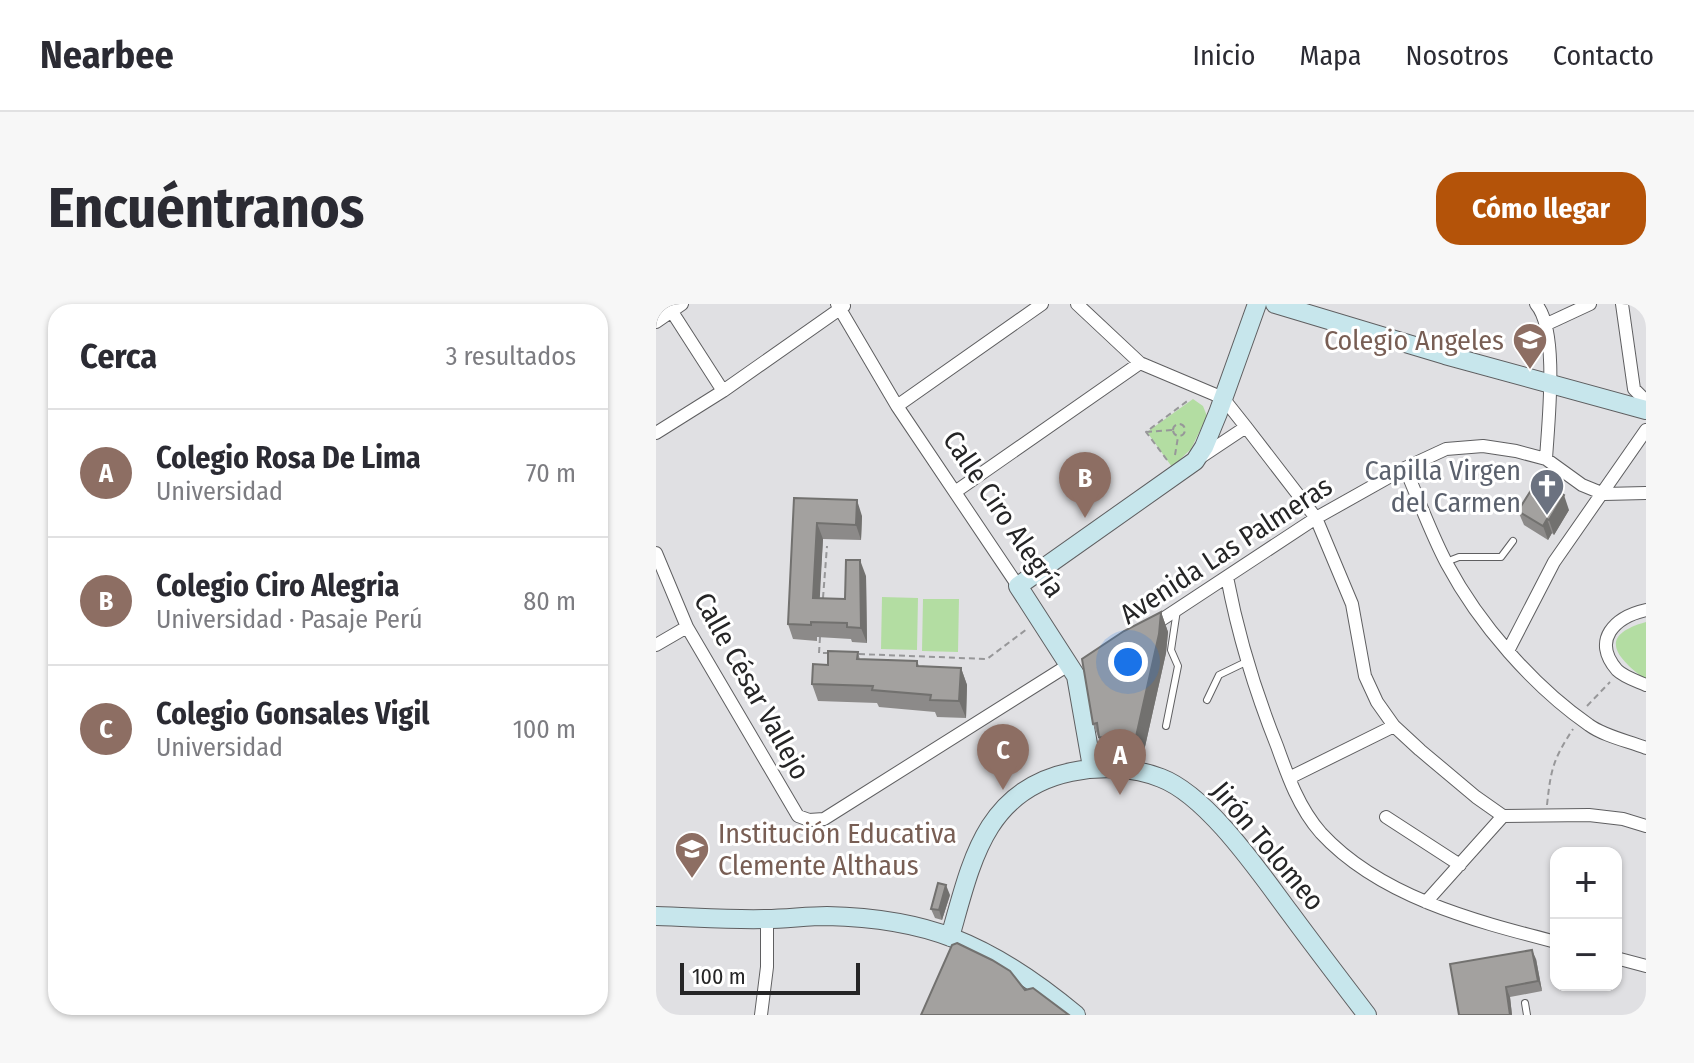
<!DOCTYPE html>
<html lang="es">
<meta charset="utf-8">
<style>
body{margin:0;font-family:"Fira Sans Condensed",sans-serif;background:#f7f7f7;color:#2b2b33}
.controls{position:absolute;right:24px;bottom:24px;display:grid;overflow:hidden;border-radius:16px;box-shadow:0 2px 6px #0004}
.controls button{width:72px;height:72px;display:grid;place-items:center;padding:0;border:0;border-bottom:2px solid #e1e1e2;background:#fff;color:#2b2b33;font:40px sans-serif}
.scale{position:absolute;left:24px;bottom:20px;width:180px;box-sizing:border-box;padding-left:8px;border:4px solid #252526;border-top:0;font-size:22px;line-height:28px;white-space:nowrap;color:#252526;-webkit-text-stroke:6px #fff;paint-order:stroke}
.you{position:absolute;left:472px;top:358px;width:28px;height:28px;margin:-20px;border:6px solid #fff;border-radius:50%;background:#1a73e8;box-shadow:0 0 0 12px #1a73e833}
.badge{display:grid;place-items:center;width:52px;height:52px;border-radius:50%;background:#b45309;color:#fff;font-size:26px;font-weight:700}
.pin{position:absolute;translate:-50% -66px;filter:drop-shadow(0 2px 4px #0008)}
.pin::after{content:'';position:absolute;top:42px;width:28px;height:24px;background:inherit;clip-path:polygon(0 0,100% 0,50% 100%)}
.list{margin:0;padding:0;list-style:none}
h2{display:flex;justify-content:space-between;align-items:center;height:104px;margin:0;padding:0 32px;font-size:34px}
h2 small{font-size:26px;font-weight:400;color:#7c7c81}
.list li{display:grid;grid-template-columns:52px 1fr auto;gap:24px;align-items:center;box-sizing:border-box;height:128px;padding:0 32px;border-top:2px solid #e1e1e2}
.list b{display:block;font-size:30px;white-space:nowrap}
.list p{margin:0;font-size:26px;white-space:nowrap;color:#7c7c81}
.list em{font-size:26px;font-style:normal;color:#7c7c81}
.map{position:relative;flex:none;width:990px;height:711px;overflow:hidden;border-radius:24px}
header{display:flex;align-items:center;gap:48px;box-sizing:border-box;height:112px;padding:0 40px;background:#fff;border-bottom:2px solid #e1e1e2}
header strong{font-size:38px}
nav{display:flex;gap:44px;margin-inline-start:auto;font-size:28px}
.intro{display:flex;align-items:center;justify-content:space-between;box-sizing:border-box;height:192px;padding:0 48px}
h1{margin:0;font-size:56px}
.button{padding:20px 36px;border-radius:24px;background:#b45309;color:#fff;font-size:28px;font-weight:700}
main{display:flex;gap:48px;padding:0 48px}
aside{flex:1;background:#fff;border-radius:24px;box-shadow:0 2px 6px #0004}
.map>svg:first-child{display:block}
.green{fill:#b3dda2}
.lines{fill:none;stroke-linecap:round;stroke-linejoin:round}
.lane-casing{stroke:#5f5f61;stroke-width:8}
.street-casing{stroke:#5f5f61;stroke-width:14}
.secondary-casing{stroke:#5f5f61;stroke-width:20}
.path{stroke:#979799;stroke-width:2;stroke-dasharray:6 4;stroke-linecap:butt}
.lane{stroke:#fff;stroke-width:6}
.street{stroke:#fff;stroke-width:12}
.secondary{stroke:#c7e6ec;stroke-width:18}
.wall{fill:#8c8a89}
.shaded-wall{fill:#72716f}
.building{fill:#a3a19f;stroke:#72716f;stroke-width:2}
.labels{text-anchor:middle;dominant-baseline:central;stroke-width:6;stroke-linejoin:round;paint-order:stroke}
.education-label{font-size:28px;fill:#785e54;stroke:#fff;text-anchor:end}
.worship-label{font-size:28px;fill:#5b616d;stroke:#fff;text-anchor:end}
.street-label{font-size:28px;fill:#252526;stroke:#fff}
</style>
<header>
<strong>Nearbee</strong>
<nav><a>Inicio</a><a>Mapa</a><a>Nosotros</a><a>Contacto</a></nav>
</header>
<div class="intro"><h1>Encuéntranos</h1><a class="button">Cómo llegar</a></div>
<main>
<aside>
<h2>Cerca<small>3 resultados</small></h2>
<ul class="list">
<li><span class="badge" style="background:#8d6e63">A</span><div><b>Colegio Rosa De Lima</b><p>Universidad</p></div><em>70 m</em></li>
<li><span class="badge" style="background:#8d6e63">B</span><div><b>Colegio Ciro Alegria</b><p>Universidad · Pasaje Perú</p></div><em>80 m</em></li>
<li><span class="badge" style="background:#8d6e63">C</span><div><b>Colegio Gonsales Vigil</b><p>Universidad</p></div><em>100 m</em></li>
</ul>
</aside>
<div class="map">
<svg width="990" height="711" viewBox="0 0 990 711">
<rect width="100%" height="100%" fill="#e0e0e3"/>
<path class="green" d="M537,95L547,102L551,112L535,145L516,163L491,128Z
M226,293L262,294L261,346L225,345Z
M267,295H303L302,348L266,347Z
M990,318V376C961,354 940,332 990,318Z"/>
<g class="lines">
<defs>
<path id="lane" d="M790,258L803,253H845L857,237
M551,396L563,371L592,357
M510,422L522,362L515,346L521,306
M869,699L871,711"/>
<path id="street" d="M11,0L67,87
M181,0L241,102L362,282
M421,0L484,59L567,94L590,123L660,214L696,300L709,372L721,398L738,422L764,446L820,493L847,512L933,511L967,515L990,522
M880,0C903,26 892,119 890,155
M966,0L978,85L990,97
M0,18L26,0
M891,20L934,0
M241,102L386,0
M0,129L67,87L188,2
M545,153L590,123
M749,164C763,196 775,230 791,260C823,320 877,382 933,421C948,432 972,437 990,444
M299,188L484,59
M0,249L31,323L142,512L153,516L168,515L414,360
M571,273C582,331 599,387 621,442C632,473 643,504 665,529C724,593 819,617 900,638
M990,306C959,313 935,336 961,366C968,373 981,377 990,381
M496,322L660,214L749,164L790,145L827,142L860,147L890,155L926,181L948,190L990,189
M0,341L31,323
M852,347L898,258L990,126
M633,474L738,422
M730,513L804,561
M770,598L847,512
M960,654L990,662
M105,711L111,663V616"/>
<path id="secondary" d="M619,0L789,51L990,106
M436,463L420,372L362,282L539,157L548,143L562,109L601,0
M0,612C37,613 73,616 110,615C130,615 151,612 171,612C212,613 259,619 297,634C343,652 382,679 420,711
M294,633C315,560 328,486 415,468C444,462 477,463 505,474C552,492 604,569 634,609C659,643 685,677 711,711"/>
</defs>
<use href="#lane" class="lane-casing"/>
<use href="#street" class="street-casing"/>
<use href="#secondary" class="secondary-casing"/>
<path class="path" d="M517 126a6 6 0 1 1 12 0a6 6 0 1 1-12 0Z
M490,128L516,126
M519,151L522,133
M511,156L490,128L534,95
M167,294L171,242
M164,333L163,349H172
M203,350L331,355L371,325
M931,402L954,378
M891,501C895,464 897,456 917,425"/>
<use href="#lane" class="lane"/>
<use href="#street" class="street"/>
<use href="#secondary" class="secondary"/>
</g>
<path class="wall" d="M138,194L206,212L205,236L167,235L163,294L189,295L210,272L211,339L196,338L195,335L161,333V337L137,335L132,320Z
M913,206L898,231L896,229L892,236L868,221L862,207Z
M505,308L512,328L510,349L486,456L450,452L437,420Z
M202,348L204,356L261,357L263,362L305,364L311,381L310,414L281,413L279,408L223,403L221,399L162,397L156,380L172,361Z
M294,591L286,616L279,614L275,605Z
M880,655L886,687L854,693L856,711H803Z"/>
<path class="shaded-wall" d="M908,191L913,206L898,231L893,216Z
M201,196L206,212L205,236L200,221Z
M891,215L896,229L892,236L887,222Z
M161,219L167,235L163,309L157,294Z
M204,256L210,272L211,339L205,324Z
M505,308L512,328L510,349L486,456L479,437Z
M305,364L311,381L310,414L303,397Z
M290,581L294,591L286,616L283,606Z
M876,646L880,655L886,687L882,677Z
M850,683L854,693L856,711H854Z"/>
<path class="building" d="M882,175L908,191L893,216L891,215L887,222L862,207Z
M138,194L201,196L200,221L161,219L157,294L189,295L190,256H204L205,324L191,323V319L155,318V321L132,320Z
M505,308L503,330L479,437L443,433L441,419L437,420L426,355L468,327Z
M172,347L202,348L201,355L261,357V362L305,364L303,397L274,396L275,391L216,386L217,382L156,380L157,360L172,361Z
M282,579L290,581L283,606L275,605Z
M301,639L336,656L354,667L369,686L377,684L413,711H265L296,641Z
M876,646L882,677L850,683L854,711H803L794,660Z"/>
<defs>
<symbol id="university-pin" viewBox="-11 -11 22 30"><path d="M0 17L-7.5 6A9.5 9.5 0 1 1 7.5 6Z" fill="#8d6e63" stroke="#fff"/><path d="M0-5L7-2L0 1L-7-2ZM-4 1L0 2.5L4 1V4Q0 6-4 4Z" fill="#fff"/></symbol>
<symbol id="church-pin" viewBox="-11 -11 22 30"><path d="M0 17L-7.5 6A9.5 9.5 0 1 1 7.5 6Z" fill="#6b7280" stroke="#fff"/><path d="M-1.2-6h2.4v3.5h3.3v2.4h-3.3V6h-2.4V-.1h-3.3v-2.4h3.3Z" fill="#fff"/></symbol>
<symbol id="school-pin" viewBox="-11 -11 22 30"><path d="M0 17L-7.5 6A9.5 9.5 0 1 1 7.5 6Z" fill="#8d6e63" stroke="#fff"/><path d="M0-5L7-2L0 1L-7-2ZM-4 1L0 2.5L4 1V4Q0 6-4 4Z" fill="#fff"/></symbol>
</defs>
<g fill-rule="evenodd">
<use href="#university-pin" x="854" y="16" width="40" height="54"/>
<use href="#church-pin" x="871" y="162" width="40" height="54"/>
<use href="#school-pin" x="16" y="525" width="40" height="54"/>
</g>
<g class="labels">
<g class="education-label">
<text x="848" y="36">Colegio Angeles</text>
<text x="62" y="529" text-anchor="start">Institución Educativa<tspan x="62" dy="32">Clemente Althaus</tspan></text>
</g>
<g class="worship-label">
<text x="865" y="166">Capilla Virgen<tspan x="865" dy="32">del Carmen</tspan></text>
</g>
<g class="street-label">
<text transform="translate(348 210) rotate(56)">Calle Ciro Alegría</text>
<text transform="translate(570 246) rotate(-33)">Avenida Las Palmeras</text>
<text transform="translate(96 382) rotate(61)">Calle César Vallejo</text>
<text transform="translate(612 542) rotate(50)">Jirón Tolomeo</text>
</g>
</g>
</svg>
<div class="controls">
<button>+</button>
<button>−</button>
</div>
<div class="scale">100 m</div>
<div class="you"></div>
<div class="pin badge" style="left:464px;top:491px;background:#8d6e63">A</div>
<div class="pin badge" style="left:429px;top:214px;background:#8d6e63">B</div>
<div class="pin badge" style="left:347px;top:486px;background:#8d6e63">C</div>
</div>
</main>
